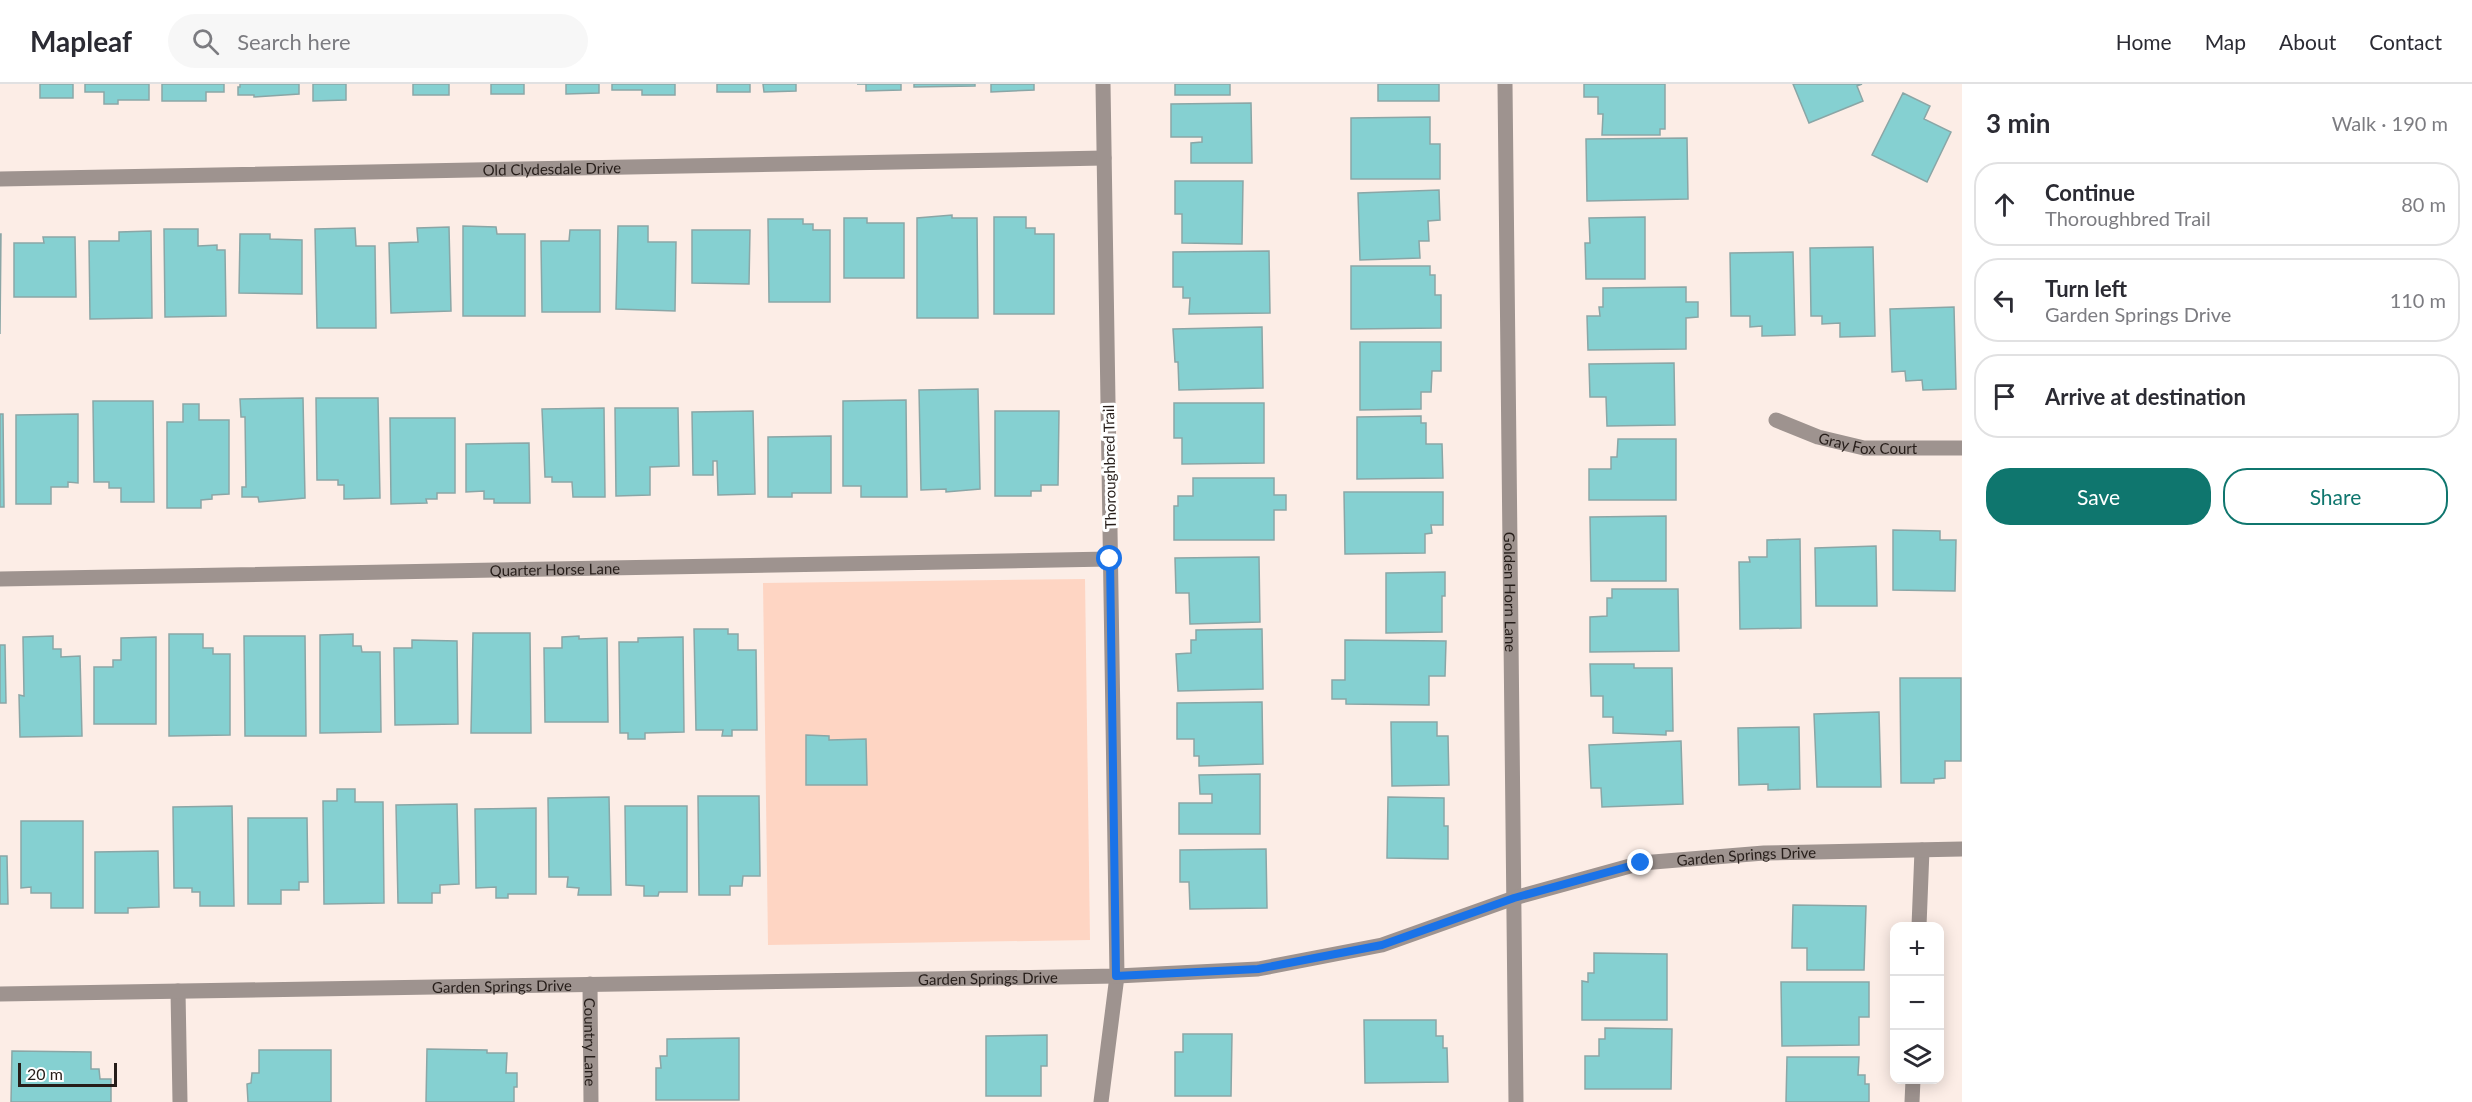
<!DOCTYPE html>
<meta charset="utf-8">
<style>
body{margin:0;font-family:Lato,sans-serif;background:#f7f7f7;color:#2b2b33}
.controls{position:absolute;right:18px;bottom:18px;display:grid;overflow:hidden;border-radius:12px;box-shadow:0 3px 15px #0003}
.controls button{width:54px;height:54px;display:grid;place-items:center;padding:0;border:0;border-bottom:2px solid #e1e1e2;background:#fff;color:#2b2b33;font:30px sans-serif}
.scale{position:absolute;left:18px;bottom:15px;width:99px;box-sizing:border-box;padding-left:6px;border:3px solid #261d19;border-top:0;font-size:16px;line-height:21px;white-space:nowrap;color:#261d19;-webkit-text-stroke:4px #fff;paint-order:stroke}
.stop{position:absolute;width:18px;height:18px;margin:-14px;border:4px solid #1a73e8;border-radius:50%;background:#fff}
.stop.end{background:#1a73e8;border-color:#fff;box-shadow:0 2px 6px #0008}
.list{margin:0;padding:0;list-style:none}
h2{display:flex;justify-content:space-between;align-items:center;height:78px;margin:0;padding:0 24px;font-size:26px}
h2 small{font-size:20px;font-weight:400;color:#7c7c81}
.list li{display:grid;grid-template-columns:39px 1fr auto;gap:18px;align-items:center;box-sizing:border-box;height:84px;margin:0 12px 12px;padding:0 12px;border:2px solid #e1e1e2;border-radius:24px}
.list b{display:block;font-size:22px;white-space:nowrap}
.list p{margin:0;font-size:20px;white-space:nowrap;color:#7c7c81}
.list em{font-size:20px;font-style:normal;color:#7c7c81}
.actions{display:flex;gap:12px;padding:18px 24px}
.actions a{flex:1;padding:14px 0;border:2px solid #0f766e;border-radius:24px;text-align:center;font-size:21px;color:#0f766e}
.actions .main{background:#0f766e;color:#fff}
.icon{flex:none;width:33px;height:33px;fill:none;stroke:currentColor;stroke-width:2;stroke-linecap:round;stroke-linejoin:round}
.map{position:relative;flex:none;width:1962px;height:1018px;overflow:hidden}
header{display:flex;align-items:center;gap:36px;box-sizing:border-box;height:84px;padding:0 30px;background:#fff;border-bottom:2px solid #e1e1e2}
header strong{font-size:28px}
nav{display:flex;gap:33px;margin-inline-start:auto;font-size:21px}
.search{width:420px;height:54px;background:#f7f7f7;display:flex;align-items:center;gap:15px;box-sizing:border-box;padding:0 21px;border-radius:33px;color:#7c7c81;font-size:22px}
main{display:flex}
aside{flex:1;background:#fff}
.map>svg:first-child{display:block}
.green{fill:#fed5c3}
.building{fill:#85d0d1;stroke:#8aa6a6;stroke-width:1.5}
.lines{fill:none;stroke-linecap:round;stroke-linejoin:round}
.minor{stroke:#9e938f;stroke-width:15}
.tertiary{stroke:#9e938f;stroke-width:15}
.route{stroke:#1a73e8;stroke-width:8}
.labels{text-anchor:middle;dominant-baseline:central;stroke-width:6;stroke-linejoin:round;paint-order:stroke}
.street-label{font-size:15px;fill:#261d19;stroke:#fff}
</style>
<header>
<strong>Mapleaf</strong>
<div class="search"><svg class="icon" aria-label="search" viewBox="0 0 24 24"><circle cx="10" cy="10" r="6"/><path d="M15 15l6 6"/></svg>Search here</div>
<nav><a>Home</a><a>Map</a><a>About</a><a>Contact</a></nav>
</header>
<main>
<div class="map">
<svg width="1962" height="1018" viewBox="0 0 1962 1018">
<rect width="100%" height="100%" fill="#fcede6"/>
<path class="green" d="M1085,495L1090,856L768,861L763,499Z"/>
<path class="building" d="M40,0H73V14H40Z
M85,0H149V16H118V20H104V8H85Z
M162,0H224V8H206V17H162Z
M240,0H299V10L254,13V11H238V3H240Z
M313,0H346V16L313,17Z
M413,0H449V11H413Z
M491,0H524V10H491Z
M566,0H599V9L566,10Z
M612,0H675V11H642V6H612Z
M717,0H750V8H717Z
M763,0H796V7L764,8Z
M857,0H901V6L866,7V0Z
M914,0H975V2L914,3Z
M991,0H1034V6L991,8Z
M1175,0H1230V11H1175Z
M1378,0H1439V17H1378Z
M1584,0H1665V45H1660V51H1602L1603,30H1598V13H1584Z
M1793,0H1862L1857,2L1863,17L1809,39Z
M1903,9L1930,22L1924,35L1951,48L1927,98L1872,71Z
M1251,19L1252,79H1191V59L1202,58V53H1171V20Z
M1430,33V60H1440V95H1351V34Z
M1687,54L1688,115L1587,117L1586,55Z
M1175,97H1243L1242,160L1182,159V130H1175Z
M1439,106L1440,136L1428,137L1429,157H1419L1420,174L1360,176L1358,109Z
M952,131V134H977L978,234H917V134Z
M994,133H1026V144H1035V150H1054V230H994Z
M1645,133V195H1586L1585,159H1590L1589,134Z
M844,134H867V139H904V194H844Z
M768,135H803V140H813V146H830V218H769Z
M463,142L496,143L497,150H525V232H463Z
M618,142H648V158H676L675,227L616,225Z
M449,143L451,227L391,229L389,159L418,158L417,144Z
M355,144L356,162H375L376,244H317L315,145Z
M164,145H198V162L217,161V166H225L226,232L165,233Z
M570,146H600V228H542L541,157H569Z
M692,146H750L749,200L692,199Z
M151,147L152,234L90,235L89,157H119V148Z
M0,150H1L0,250Z
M240,150H270V155L302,156V210L239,209Z
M43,153H75L76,213H14V159H44Z
M1873,163L1875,252L1840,253V239L1822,240V232H1811L1810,164Z
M1269,167L1270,229L1189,230L1190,214H1183V203H1173V168Z
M1793,168L1795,251L1762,252V242L1750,243V232H1731L1730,169Z
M1351,182H1430V191H1435V211H1441V244L1351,245Z
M1686,203V218H1698V233L1686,234V265L1588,266L1587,232H1600L1599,223H1603V204Z
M1954,223L1956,305L1923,306L1922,296L1906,297L1905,287L1892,288L1890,225Z
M1262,243L1263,304L1179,306L1178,278H1175L1173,245Z
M1360,258H1441V287H1432L1431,308H1421V325L1360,326Z
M1674,279L1675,341L1607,342L1606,313H1590L1589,280Z
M978,305L980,405L946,408V405L921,406L919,306Z
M303,314L305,414L259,418L258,413H242V403H246L245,333H241L240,315Z
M316,314H378L380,414L344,415V401H338V396H317Z
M906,316L907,413H861V402H843V317Z
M93,317H153L154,418H121V404H109V398H94Z
M1174,319H1264V379L1182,380V354H1174Z
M183,320H199V336H229V410L212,411V415L201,416V424H167V338H183Z
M604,324L605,413H573L572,398H552V393H545L542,325Z
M615,324H678L679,382L650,383V411L616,412Z
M753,327L755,410L718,411L717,377H713V391H693L692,328Z
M995,327H1059L1058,401H1041V407H1031V412H995Z
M0,330H3L4,423H0Z
M78,330V399L68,398V403H51V420H16V331Z
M1421,332V339H1426V360H1442L1443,394L1357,395V333Z
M390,334H455V409H437V415H426L427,419L391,420Z
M831,352V409H792V413H768V353Z
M1618,355H1676V416H1589V385H1611V373H1617Z
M529,359L530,419H494V415H484V407L466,408V360Z
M1193,394H1274V411H1286V426H1274V456H1174V422H1178V412H1193Z
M1344,408H1443V441H1431L1432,449L1425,450V469L1345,470Z
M1666,432V497H1591L1590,433Z
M1893,446L1940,447V456H1956L1955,507L1893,506Z
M1800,455L1801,544L1740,545L1739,478H1750L1749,473H1767V456Z
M1876,462L1877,522H1816L1815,464Z
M1259,473L1260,538L1190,540L1189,509H1176L1175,474Z
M1445,488V512H1442V548L1386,549V489Z
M1612,505H1678L1679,567L1590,568V533L1607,532V514H1612Z
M694,545H728V550H738V566H756L757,646H732V652H722L723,646H696Z
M1262,545L1263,605L1178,607L1176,570L1191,569V556H1196V546Z
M473,549H530L531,649H471Z
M169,550H203V564H213V570H230V651L169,652Z
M353,550V562H361L362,568H380L381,648L320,649V551Z
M53,552V565H61V573L80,572L82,652L20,653L19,611L24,612L23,553Z
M244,552H305L306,652H245Z
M579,552V555L607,554L608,638H545L544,564H562V553Z
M156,553V640H94V583H113V576H121V554Z
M683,553L684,648L645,649V655H628V649H620L619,558H638V554Z
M412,556L457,557L458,640L395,641L394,564H412Z
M1345,556L1446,557L1445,592H1429V621L1346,620V615H1332V596H1345Z
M0,561H5L6,619H0Z
M1590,580H1634V584H1672L1673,647H1666V651L1613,649V633H1603V612H1591Z
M1900,594H1961V677H1945V694L1934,695V699H1901Z
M1262,618L1263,680L1199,682V672H1194V655H1177V619Z
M1879,628L1881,703H1817L1814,630Z
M1391,638H1437V652H1448L1449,701L1392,702Z
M1799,643L1800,705L1768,706V700L1739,701L1738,644Z
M806,651L829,652V656L866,655L867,701H806Z
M1681,657L1683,720L1602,723L1601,704H1591L1589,661Z
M1260,690V750H1179V719H1212V710H1200L1199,691Z
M337,705H355V718H383L384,819L324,820L323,717H337Z
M698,712H759L760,792H743L742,802H730V811H699Z
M609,713L611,811H578L579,804L567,803L568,793H549L548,714Z
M1388,713L1444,714V742H1448V775L1387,774Z
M457,720L459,800L440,801V809H432V819H398L396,721Z
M232,722L234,822H200V808H192V804H174L173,723Z
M625,722H687V808H659L658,812H644V802L626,801Z
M536,724V810H508V814H496V803L476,804L475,725Z
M248,734H307L308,798H299V806H281V820H248Z
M21,737H83V824H51V809H31V803L21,804Z
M1266,765L1267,824L1190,825L1189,798H1180V766Z
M158,767L159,823L128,824V829H95V768Z
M0,772H7L8,820H0Z
M1793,821L1866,822L1864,886H1807V864H1792Z
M1594,869L1667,870V936H1582V897L1588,898V889H1594Z
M1781,898H1869V933H1859V961L1782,962Z
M1364,936H1436V952H1443V964H1447L1448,998L1365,999Z
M1605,944L1672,945L1671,1005H1585V972H1599V955H1605Z
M1183,950H1232L1231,1012H1175V968H1183Z
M1047,951V982H1041V1012H986V952Z
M739,954V1016H656V984H661L660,972H667V955Z
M427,965L487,966V969H507L506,989H517V1003H514V1018H426Z
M259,966H331V1018H248L247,1000L251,999L252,989H259Z
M12,967L91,968V985H99L100,995H111V1018H11Z
M1787,973H1859L1858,991H1865V1000H1869V1018H1786Z"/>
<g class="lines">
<g class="minor">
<path id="s1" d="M1505,0L1516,1018"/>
<path id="s2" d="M0,95L1104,74"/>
<path id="s3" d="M1776,336L1818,353L1864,364H1962"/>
<path id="s4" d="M0,495L1110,475"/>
<path d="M1919,842L1922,766"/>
<path id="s5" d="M590,900L591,1018"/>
<path d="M178,907L180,1018"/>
<path d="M1101,1018L1117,892L1103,0"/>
<path d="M1912,1018L1913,996"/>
</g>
<path class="tertiary" id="s6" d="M0,910L1117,892L1258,885L1382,861L1514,814L1641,779L1764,769L1962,765"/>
</g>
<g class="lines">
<path class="route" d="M1110,475L1116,892L1258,885L1382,861L1514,814L1641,779"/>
</g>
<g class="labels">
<g class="street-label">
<text stroke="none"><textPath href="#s2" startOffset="552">Old Clydesdale Drive</textPath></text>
<text stroke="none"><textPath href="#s3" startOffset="96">Gray Fox Court</textPath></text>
<text transform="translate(1109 383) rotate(-91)">Thoroughbred Trail</text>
<text stroke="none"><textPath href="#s4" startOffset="555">Quarter Horse Lane</textPath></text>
<text stroke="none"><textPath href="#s1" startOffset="508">Golden Horn Lane</textPath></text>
<text stroke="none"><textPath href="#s6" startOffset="1762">Garden Springs Drive</textPath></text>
<text stroke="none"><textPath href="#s6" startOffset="988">Garden Springs Drive</textPath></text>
<text stroke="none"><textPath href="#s6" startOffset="502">Garden Springs Drive</textPath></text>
<text stroke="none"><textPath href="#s5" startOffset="58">Country Lane</textPath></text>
</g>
</g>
</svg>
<div class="controls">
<button>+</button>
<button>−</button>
<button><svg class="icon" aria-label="layers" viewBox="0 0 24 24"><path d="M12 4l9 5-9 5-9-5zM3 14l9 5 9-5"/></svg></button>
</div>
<div class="scale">20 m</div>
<div class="stop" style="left:1110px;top:475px"></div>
<div class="stop end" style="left:1641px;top:779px"></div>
</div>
<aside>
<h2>3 min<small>Walk · 190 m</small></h2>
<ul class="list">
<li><svg class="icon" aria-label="ahead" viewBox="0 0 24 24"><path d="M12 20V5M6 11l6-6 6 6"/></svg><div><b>Continue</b><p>Thoroughbred Trail</p></div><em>80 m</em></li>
<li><svg class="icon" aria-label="left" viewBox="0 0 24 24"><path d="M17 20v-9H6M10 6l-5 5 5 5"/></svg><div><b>Turn left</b><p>Garden Springs Drive</p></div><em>110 m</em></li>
<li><svg class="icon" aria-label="arrive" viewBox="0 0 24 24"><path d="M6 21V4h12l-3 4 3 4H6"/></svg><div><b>Arrive at destination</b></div></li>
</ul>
<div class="actions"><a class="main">Save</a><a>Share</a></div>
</aside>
</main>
